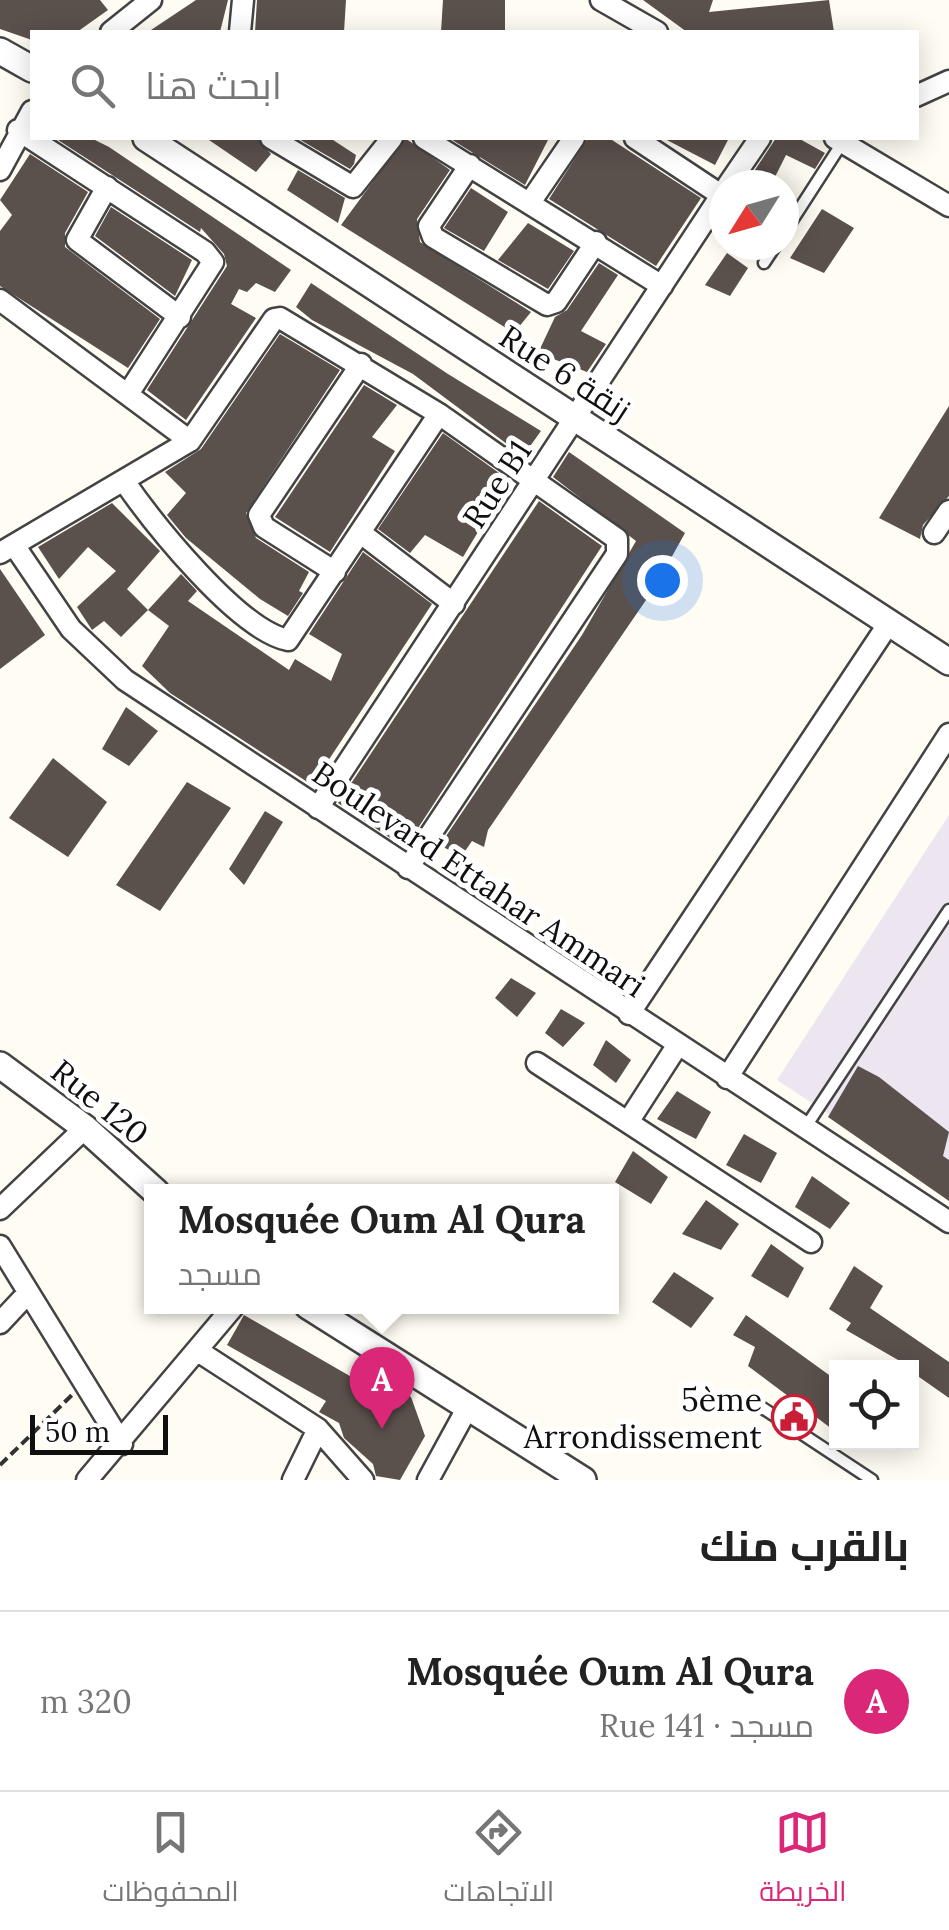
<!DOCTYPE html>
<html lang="ar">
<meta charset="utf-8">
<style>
body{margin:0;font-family:Lora,Cairo,serif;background:#f2f2f2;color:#222;direction:rtl}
.controls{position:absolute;right:30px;bottom:30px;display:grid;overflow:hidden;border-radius:0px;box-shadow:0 5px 25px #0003}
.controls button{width:90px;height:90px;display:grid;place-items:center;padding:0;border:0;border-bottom:2px solid #e0e0e0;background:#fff;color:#222;font:50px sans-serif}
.compass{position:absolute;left:709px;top:170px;width:90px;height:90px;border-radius:50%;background:#fff;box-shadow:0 5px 25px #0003;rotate:233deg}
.scale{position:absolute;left:30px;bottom:25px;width:138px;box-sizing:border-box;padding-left:10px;border:5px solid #101010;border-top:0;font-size:28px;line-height:35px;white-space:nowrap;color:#101010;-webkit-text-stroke:8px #fff;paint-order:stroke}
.you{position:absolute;left:662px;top:580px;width:35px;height:35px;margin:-25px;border:8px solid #fff;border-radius:50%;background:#1a73e8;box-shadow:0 0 0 15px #1a73e833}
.badge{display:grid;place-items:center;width:65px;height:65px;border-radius:50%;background:#db2777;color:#fff;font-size:32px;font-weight:700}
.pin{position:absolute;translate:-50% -82px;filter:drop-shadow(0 2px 5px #0008)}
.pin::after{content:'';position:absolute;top:52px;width:35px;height:30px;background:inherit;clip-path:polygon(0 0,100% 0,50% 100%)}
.popup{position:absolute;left:144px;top:1184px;width:475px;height:130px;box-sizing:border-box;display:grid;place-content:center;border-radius:0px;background:#fff;filter:drop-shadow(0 2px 8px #0005);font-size:32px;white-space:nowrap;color:#767676}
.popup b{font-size:38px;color:#222}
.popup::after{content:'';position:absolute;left:50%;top:100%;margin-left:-20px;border:20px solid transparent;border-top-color:#fff}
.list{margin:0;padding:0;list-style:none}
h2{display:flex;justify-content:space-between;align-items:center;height:130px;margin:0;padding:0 40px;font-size:42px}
h2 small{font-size:32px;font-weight:400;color:#767676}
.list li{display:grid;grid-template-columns:65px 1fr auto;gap:30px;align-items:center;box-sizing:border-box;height:180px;padding:0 40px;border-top:2px solid #e0e0e0}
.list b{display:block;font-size:38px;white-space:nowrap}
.list p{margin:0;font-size:32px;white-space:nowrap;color:#767676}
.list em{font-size:32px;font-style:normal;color:#767676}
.icon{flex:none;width:55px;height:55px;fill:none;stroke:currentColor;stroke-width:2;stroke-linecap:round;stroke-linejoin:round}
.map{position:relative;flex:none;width:949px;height:1480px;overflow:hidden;direction:ltr}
.search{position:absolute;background:#fff;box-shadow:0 5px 25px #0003;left:30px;right:30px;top:30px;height:110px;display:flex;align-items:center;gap:25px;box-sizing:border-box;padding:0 35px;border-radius:0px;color:#767676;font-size:38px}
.sheet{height:310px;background:#fff}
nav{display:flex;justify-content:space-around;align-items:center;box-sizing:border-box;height:140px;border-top:2px solid #e0e0e0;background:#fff;font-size:28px;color:#767676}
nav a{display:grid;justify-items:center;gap:5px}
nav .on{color:#db2777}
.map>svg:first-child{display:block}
.industrial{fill:#ede5ef}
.building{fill:#5a504c}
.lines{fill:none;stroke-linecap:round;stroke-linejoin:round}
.service-casing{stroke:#434343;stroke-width:15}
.minor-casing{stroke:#434343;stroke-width:25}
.tertiary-casing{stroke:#434343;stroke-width:30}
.path{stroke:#323232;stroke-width:4;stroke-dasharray:10 5;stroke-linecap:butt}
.service{stroke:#fff;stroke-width:10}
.minor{stroke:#fff;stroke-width:20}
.tertiary{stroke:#fff;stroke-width:25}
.labels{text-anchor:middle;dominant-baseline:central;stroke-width:10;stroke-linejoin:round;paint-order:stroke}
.street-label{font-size:32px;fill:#101010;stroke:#fff}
.poi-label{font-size:32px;fill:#101010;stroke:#fff;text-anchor:end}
</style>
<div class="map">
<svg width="949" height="1480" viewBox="0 0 949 1480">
<rect width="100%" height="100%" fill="#fffcf3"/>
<path class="industrial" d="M949,815V1193L777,1080Z"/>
<path class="building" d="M0,0H100L108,10L77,32H32V40L0,29Z
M196,0H228L220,32H148Z
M257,0H346L344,32H255Z
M443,0H505V32H441Z
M643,0H713L709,12L829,0L834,32H687Z
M55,138H91L109,147L291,270L275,292L256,283L247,292L239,289L231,304L256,318L186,420L147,390L227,266L224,254L201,228L200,232Z
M206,138H257L271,154L256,172Z
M297,138H330L356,155L354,164L350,169Z
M405,138L450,170L417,219L420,242L531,312L514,333L341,225Z
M449,138H549L525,185Z
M588,138H609L701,198L656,266L549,199Z
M663,138H729L715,165Z
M776,138H798L825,153L815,169L786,155L771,185H745Z
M30,154L88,192L65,233V247L160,319L128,368L0,286V231L12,215L0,200Z
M298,170L345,198L338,223L287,190Z
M471,188L508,212L484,251L444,228Z
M111,207L192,260L175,296L95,236Z
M822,209L854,228L824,273L790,258Z
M528,223L574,251L548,289L498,260Z
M727,253L748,268L730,296L705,285Z
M599,263L618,275L581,331L606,344L587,372L538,353L555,317L567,310Z
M311,283L448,374L541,431L523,456L413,374L312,320L296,307Z
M280,334L340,370L246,513L256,538L309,572L299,591L303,593L288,616L260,599L186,538L167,515L186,493L165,472L201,449Z
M364,385L397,405L372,437L395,451L330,552L275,517Z
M949,406V496L923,525L920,539L879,518Z
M443,433L509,480L463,557L425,535L410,553L378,529Z
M569,452L685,533L655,587L488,830L484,847L472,841L461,857L440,845L582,635L636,541L553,477Z
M539,501L602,546L405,848L338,803Z
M112,503L160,551L127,589L148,610L121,637L104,621L92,630L77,607L116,571L88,547L59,579L38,547Z
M363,552L432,604L312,785L170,693L142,666L169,626L148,610L181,574L197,591L188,601L289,670L295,659L331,681L342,654L309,634Z
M0,569L45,635L0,669Z
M126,707L158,731L129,766L102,749Z
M53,758L107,802L68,857L9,818Z
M187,782L231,808L160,911L116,885Z
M265,811L283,822L244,885L229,869Z
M511,978L536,993L517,1017L495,998Z
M561,1009L585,1023L563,1047L545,1033Z
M606,1040L631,1060L616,1083L593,1065Z
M858,1066L879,1077L949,1132L943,1156L949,1160V1201L828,1117Z
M677,1091L711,1112L696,1139L657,1119Z
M744,1134L777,1153L761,1183L726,1165Z
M633,1151L668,1177L651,1204L615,1182Z
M812,1176L850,1203L830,1229L795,1207Z
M706,1200L739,1224L721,1250L682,1234Z
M771,1244L804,1268L788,1298L751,1276Z
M854,1266L883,1286L870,1308L949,1362V1398L912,1372V1368L846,1330L851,1323L829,1309Z
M674,1272L714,1298L691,1328L652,1302Z
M244,1315L362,1383L370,1372L411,1397L425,1436L400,1480L376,1476L373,1464L344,1438L339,1423L319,1412L326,1401L227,1345Z
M746,1315L836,1380V1432L748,1366L755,1347L733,1335Z"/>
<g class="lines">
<defs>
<path id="service" d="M784,233L842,143
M764,263L776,245
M805,1128L949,910
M755,1403L872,1480"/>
<path id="minor" d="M601,0L657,32
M111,32L151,0
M240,32L243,0
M916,96L949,81
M18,130L205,252L213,262L128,394
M271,138L353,187L392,138
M424,138L662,286
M635,138L721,195
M835,138L949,206
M470,165L429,226L433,237L547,305L556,302L596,242
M0,170L32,111
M728,185L760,138
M107,187L77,240L180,317
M531,201L574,138
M0,300L190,441
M124,481C153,523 238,630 288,640L439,414
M934,533L949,511
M362,534L454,604
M14,545L71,629L125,680L949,1222
M0,553L190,441L274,319L280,318L439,414L617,539V554L408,868
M335,572L264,527L259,515L361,364
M318,808L724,191
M629,1014L889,623
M537,1063L811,1242
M727,1078L949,734
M628,1122L677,1046
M0,1209L85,1128
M0,1246L122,1444
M0,1323L28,1293
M198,1351L318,1429L363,1480
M87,1480L234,1306
M293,1480L318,1429
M428,1480L469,1405"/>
<path id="tertiary" d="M0,51L32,69
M146,138L949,662
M0,1065L85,1128L156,1192
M308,1306L583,1480"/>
</defs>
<use href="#service" class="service-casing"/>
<use href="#minor" class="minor-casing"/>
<use href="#tertiary" class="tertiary-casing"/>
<path class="path" d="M0,1465L72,1395"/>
<use href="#service" class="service"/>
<use href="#minor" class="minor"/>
<use href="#tertiary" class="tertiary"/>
</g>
<defs>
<symbol id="civic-ring" viewBox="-11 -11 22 22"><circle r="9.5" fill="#fff" stroke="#ca1e36" stroke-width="1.5"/><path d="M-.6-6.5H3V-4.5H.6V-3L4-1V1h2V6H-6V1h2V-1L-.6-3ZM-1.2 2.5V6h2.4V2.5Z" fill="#ca1e36"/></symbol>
</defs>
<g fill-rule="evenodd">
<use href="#civic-ring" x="769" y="1392" width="50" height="50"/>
</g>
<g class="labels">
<g class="street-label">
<text transform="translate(565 373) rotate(33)">Rue 6 زنقة</text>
<text transform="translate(497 484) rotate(-57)">Rue B1</text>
<text transform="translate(479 879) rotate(34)">Boulevard Ettahar Ammari</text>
<text transform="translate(100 1102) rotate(39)">Rue 120</text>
</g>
<g class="poi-label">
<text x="762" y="1399">5ème<tspan x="762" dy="37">Arrondissement</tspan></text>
</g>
</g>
</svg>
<div class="controls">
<button><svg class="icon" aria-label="locate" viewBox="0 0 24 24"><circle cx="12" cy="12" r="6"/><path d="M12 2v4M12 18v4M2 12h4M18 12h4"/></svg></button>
</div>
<svg class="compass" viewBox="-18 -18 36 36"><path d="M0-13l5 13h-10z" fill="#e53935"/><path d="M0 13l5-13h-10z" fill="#767676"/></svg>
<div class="scale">50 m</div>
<div class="you"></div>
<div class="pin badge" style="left:382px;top:1429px">A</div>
<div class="popup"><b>Mosquée Oum Al Qura</b>مسجد</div>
<div class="search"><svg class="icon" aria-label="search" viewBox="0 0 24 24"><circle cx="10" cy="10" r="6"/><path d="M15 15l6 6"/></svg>ابحث هنا</div>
</div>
<section class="sheet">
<h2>بالقرب منك<small></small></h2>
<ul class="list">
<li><span class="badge">A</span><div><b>Mosquée Oum Al Qura</b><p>مسجد · Rue 141</p></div><em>320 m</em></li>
</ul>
</section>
<nav>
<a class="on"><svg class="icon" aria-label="map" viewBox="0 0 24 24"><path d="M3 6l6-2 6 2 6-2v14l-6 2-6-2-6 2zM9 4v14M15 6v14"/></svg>الخريطة</a>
<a><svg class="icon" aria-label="directions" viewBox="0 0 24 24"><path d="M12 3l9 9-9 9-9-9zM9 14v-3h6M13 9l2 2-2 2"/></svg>الاتجاهات</a>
<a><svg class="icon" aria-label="saved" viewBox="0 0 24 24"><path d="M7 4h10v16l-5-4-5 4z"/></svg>المحفوظات</a>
</nav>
